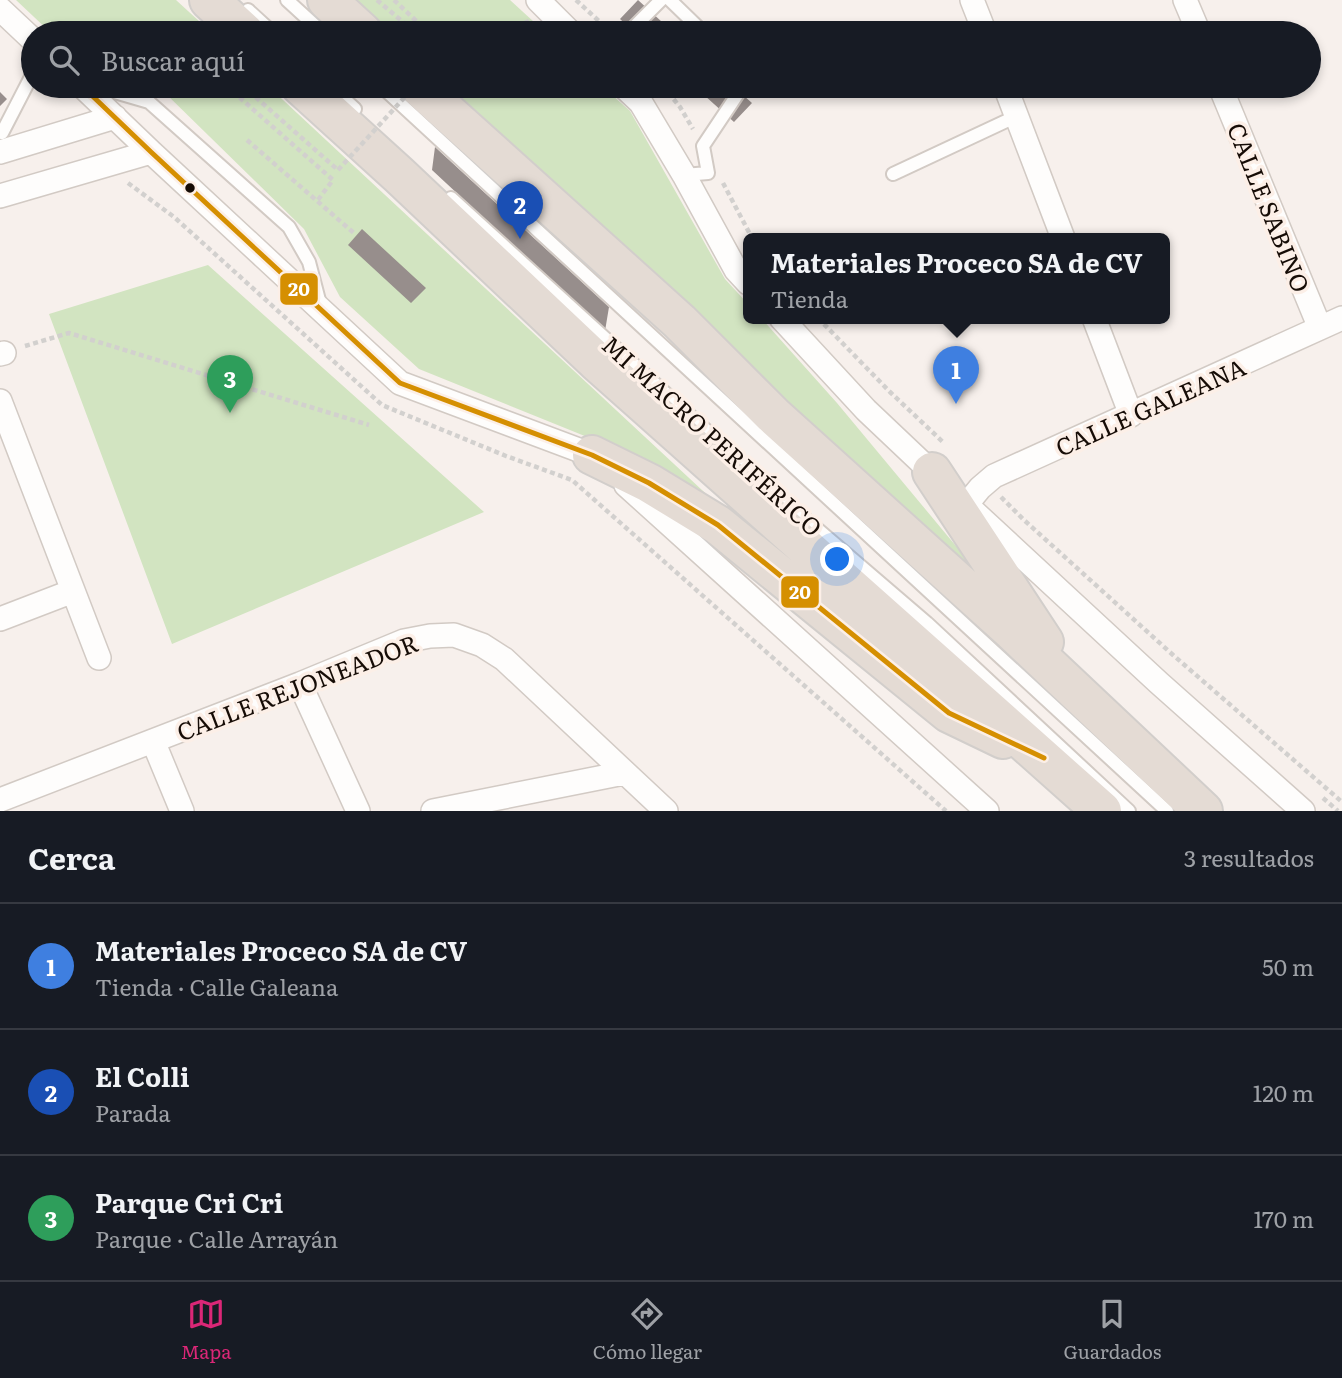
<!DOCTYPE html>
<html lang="es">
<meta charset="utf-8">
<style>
body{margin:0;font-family:Literata,serif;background:#242831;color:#f1f3f6}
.you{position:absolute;left:838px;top:560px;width:24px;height:24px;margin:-18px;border:5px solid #fff;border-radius:50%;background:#1a73e8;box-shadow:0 0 0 10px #1a73e833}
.badge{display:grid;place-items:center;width:46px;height:46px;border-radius:50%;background:#db2777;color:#fff;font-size:23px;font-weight:700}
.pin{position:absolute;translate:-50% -58px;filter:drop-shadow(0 2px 4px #0008)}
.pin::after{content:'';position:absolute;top:37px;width:24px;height:21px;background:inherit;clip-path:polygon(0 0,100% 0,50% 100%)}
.popup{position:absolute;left:743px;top:233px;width:427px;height:91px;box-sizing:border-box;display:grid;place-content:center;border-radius:10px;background:#171b24;filter:drop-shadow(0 2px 5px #0005);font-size:23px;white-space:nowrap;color:#9ea1a6}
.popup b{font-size:26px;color:#f1f3f6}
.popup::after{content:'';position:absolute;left:50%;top:100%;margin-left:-14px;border:14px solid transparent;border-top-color:#171b24}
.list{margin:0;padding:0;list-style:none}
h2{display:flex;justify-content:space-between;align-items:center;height:91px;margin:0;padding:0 28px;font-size:30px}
h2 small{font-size:23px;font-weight:400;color:#9ea1a6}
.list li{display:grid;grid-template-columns:46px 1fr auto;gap:21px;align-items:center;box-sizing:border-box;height:126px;padding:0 28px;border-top:2px solid #363941}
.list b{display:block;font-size:26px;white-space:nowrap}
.list p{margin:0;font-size:23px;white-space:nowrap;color:#9ea1a6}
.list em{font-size:23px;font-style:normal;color:#9ea1a6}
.icon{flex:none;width:38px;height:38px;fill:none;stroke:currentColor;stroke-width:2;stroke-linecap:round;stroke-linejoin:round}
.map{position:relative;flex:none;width:1342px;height:811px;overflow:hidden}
.search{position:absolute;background:#171b24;box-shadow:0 4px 10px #0003;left:21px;right:21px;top:21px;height:77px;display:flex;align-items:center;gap:18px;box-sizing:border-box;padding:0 24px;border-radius:38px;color:#9ea1a6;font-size:26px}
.sheet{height:469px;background:#171b24}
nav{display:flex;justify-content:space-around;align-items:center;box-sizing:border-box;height:98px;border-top:2px solid #363941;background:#171b24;font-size:19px;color:#9ea1a6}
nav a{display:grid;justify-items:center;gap:4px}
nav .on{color:#db2777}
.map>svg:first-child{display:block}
.green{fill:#d2e4c1}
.building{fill:#978e8c}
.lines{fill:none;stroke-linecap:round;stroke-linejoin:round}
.service-casing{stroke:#d2cac4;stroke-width:16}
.minor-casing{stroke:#d2cac4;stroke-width:26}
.trunk-casing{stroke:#d2cecb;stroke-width:42}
.path{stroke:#d2d0ce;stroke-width:4.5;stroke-dasharray:5 3.5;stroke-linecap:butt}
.service{stroke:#fefdfc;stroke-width:12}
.minor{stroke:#fefdfc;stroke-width:23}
.trunk{stroke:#e4dbd4;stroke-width:38}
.path-bridge{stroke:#d2d0ce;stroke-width:4.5;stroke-dasharray:5 3.5;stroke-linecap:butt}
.bus-1-casing{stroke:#fcefe7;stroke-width:10}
.bus-1{stroke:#d58f01;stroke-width:5}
.bus-dot{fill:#160c06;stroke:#fcefe7;stroke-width:2.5}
.labels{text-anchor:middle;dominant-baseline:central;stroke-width:7;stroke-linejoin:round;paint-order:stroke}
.street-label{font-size:24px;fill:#160c06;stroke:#fcefe7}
.line-badge{stroke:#fcefe7;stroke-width:2.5}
.badge-label{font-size:19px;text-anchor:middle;font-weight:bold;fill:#fff}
</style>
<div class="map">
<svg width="1342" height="811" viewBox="0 0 1342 811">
<rect width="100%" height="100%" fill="#f7f0ec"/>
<path class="green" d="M16,0H176L212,33H51Z
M350,0H510L546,33H385Z
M146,86H268L717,504L659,466L419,369L340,297L304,229L163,91Z
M442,86H602L630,111L725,279L748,304V318H761L837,403L1015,617Z
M208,265L484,512L172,644L49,314Z"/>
<path class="building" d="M638,0L674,33H635L620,19Z
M694,86H733L752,103L734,122Z
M0,92L7,99L0,106Z
M435,147L609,307L605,331L432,170Z
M362,229L426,288L411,303L348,245Z"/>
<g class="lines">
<defs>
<path id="service" d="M287,0L323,33
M670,0L704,33
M248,10L273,33
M628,33L661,0
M94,86L149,102L289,227L309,262L320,304
M330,86L355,109
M381,86L1167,811
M2,133L33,73
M893,174L1017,116
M684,175L708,173L703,146L743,86
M451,198L773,491L927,623L1129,811"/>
<path id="minor" d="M538,0L571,33
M972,0L985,33
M1185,0L1199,33
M0,9L33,40
M82,86L151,152L400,383L592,455L601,462
M623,86L641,103L684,175L736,270L748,283
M1005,86L1063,238
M1220,86L1320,328
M0,152L115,117
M0,196L151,152
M781,318L866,410L941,481
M1094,318L1131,415
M0,354L4,353
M0,401L99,658
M626,485L987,811
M966,505L980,488L994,476L1342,318
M971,509L1159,683L1303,811
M0,619L73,591
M300,684L358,811
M153,741L182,811
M0,800L300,684L404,641L430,636L454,635L482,645L504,659L666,811
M433,811L624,773"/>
<path id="trunk" d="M209,0L245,33
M327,0L363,33
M301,86L399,175L596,361L1102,811
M418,86L680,322L773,415L1011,630L1203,811
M592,455L649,483L718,525L949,713L1003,739
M932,472L1044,642"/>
</defs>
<use href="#service" class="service-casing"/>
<use href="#minor" class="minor-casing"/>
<use href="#trunk" class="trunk-casing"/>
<path class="path" d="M377,0L416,33
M394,0L429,33
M576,0L612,33
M593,24L602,33
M501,33L529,21
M233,86L230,89L333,180L317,201
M243,86L338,170
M663,86L680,107L693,129
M247,140L355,234
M128,183L174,217L382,405L506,456L572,480L946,811
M723,183L752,238
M818,318L890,392L944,443
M25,346L69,333L369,425
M1001,497L1024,520L1173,655L1342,802
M1323,798L1338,811"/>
<use href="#service" class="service"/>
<use href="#minor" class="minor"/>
<use href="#trunk" class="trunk"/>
<path class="path-bridge" d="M338,170L415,86"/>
<defs>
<path id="bus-1" d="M82,86L151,152L400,383L592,455L649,483L718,525L949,713L1044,758"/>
</defs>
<use href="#bus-1" class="bus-1-casing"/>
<use href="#bus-1" class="bus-1"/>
</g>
<circle class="bus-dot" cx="190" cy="188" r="6"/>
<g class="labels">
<g class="street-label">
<text transform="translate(1270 207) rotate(68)">CALLE SABINO</text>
<text transform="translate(1150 406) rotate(-24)">CALLE GALEANA</text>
<text transform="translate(713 435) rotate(42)">MI MACRO PERIFÉRICO</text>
<text transform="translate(297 686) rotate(-21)">CALLE REJONEADOR</text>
</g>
</g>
<g class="line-badge">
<rect x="279" y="272" width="40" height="34" rx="7" fill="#d58f01"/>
<rect x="780" y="575" width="40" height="34" rx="7" fill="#d58f01"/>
</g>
<g class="badge-label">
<text x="299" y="296">20</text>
<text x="800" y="599">20</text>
</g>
</svg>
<div class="you"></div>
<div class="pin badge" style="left:956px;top:404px;background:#3f7fe0">1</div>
<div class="popup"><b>Materiales Proceco SA de CV</b>Tienda</div>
<div class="pin badge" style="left:520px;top:239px;background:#1a4fb4">2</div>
<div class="pin badge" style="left:230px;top:413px;background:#2e9e5b">3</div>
<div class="search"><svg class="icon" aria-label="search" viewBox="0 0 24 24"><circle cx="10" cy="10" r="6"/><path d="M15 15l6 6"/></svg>Buscar aquí</div>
</div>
<section class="sheet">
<h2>Cerca<small>3 resultados</small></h2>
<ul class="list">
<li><span class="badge" style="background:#3f7fe0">1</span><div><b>Materiales Proceco SA de CV</b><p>Tienda · Calle Galeana</p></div><em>50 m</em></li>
<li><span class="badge" style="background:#1a4fb4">2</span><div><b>El Colli</b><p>Parada</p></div><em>120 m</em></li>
<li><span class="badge" style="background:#2e9e5b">3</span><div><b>Parque Cri Cri</b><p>Parque · Calle Arrayán</p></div><em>170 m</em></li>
</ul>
</section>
<nav>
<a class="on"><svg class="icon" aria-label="map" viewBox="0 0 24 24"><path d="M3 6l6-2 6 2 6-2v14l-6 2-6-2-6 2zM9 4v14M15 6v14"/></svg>Mapa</a>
<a><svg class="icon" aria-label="directions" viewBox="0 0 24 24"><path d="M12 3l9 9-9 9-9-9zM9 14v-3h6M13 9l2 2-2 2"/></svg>Cómo llegar</a>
<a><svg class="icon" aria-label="saved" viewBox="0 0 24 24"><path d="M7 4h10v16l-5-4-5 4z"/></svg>Guardados</a>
</nav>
